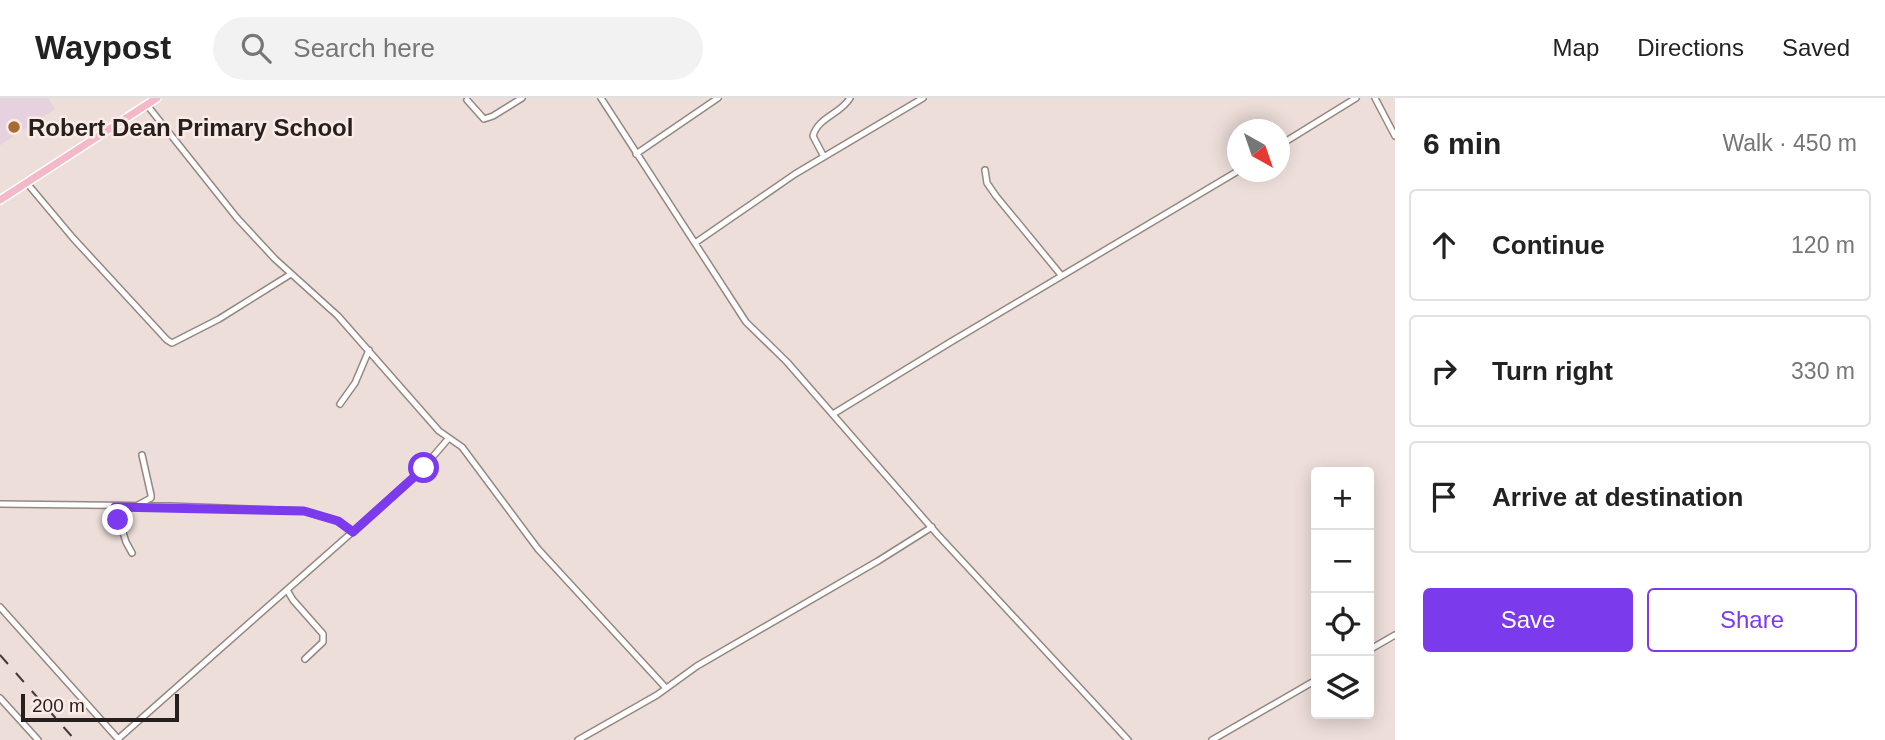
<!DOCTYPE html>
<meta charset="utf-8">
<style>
body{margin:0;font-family:Arial,sans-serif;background:#f2f2f2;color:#222}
.controls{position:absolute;right:21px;bottom:21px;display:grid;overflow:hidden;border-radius:7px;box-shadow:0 4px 18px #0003}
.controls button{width:63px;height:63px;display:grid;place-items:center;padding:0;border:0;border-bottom:2px solid #e0e0e0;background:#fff;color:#222;font:35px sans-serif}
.compass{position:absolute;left:1227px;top:21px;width:63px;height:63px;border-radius:50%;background:#fff;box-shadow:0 4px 18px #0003;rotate:140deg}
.scale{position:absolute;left:21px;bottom:18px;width:158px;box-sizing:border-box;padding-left:7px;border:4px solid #251f1d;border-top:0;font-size:19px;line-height:24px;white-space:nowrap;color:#251f1d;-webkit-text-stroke:5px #faebe6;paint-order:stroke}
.stop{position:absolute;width:21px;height:21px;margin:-16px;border:5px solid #7c3aed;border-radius:50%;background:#fff}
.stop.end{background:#7c3aed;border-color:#fff;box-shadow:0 2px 7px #0008}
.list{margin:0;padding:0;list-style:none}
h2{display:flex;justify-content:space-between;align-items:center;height:91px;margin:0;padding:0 28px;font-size:30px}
h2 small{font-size:23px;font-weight:400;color:#767676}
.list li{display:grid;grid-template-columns:46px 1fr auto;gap:21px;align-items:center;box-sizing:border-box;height:112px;margin:0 14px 14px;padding:0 14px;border:2px solid #e0e0e0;border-radius:7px}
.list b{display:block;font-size:26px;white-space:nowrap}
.list em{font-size:23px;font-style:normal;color:#767676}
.actions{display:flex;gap:14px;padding:21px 28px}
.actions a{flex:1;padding:16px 0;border:2px solid #7c3aed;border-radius:7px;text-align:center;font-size:24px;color:#7c3aed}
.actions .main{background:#7c3aed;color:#fff}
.icon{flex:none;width:38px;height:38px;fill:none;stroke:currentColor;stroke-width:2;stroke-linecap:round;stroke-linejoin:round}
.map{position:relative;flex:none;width:1395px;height:642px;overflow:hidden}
header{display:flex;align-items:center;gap:42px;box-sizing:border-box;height:98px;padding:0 35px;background:#fff;border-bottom:2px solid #e0e0e0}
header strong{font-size:33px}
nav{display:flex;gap:38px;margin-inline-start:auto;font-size:24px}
.search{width:490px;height:63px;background:#f2f2f2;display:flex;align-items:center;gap:18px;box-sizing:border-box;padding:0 24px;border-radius:38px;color:#767676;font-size:26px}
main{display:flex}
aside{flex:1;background:#fff}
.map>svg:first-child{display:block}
.education{fill:#e7d1de}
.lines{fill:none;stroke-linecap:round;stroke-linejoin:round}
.minor-casing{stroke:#958782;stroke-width:8}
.major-casing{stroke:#fff;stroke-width:10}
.minor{stroke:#fff;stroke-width:5}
.major{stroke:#f3b9c8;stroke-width:7}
.rail{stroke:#453d3b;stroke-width:2;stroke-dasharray:12 12;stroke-linecap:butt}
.route{stroke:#7c3aed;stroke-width:9}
.poi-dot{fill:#ab6a34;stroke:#faebe6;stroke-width:2.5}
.labels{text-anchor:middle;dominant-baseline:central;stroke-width:5;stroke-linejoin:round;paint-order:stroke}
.poi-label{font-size:24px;font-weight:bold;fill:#251f1d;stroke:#faebe6;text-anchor:start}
</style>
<header>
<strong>Waypost</strong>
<div class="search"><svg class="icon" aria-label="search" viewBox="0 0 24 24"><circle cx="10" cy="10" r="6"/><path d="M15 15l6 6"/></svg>Search here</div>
<nav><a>Map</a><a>Directions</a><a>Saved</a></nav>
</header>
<main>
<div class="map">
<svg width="1395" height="642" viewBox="0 0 1395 642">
<rect width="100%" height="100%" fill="#edded9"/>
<path class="education" d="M0,0H48L55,11L0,47Z"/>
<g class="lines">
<defs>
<path id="minor" d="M601,0L746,224L787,264L938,437L1128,642
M1375,0L1395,38
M467,2L484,21L493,18L522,0
M147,7L237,120L275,161L338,218L439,333L462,349L538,451L665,589
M1280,47L1356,0
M636,56L718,0
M824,59L813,38C818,19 841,16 850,0
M985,72L987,85L996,98L1061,177
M26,84L73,140L167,242L172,245L219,221L291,176
M695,145L795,76L923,0
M340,306L355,285L369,252
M833,316L949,245L1238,73
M0,406L170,408L304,413L338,423L353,434
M138,407L151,400V397L142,357
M115,409L126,444L132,455
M287,492L293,502L323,536V544L305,561
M0,509L119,642
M1369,552L1395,537
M0,600L38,642
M118,641L418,376L448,341
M578,642L657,597L697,568L878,463L932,429
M1212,642L1316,582"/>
<path id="major" d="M0,102L157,0"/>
</defs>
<use href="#minor" class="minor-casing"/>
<use href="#major" class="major-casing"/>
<use href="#minor" class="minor"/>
<use href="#major" class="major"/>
<path class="rail" d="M0,557L75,642"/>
</g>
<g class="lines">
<path class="route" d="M118,422L115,409L304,413L338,423L353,434L424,370"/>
</g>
<circle class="poi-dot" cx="14" cy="29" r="7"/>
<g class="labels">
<g class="poi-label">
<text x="28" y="29">Robert Dean Primary School</text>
</g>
</g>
</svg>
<div class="controls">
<button>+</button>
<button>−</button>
<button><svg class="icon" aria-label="locate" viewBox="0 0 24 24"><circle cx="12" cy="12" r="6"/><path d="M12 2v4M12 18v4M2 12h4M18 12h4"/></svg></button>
<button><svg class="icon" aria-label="layers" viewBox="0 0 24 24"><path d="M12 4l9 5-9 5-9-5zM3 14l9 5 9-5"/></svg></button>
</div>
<svg class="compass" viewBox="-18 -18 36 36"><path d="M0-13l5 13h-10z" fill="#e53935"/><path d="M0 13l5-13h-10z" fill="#767676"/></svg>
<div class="scale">200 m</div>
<div class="stop" style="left:424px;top:370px"></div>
<div class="stop end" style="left:118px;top:422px"></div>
</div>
<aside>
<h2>6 min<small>Walk · 450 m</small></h2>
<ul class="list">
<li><svg class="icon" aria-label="ahead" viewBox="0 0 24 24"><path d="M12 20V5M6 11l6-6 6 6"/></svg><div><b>Continue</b></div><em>120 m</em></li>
<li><svg class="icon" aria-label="right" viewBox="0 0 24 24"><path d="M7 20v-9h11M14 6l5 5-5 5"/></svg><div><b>Turn right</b></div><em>330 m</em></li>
<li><svg class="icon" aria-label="arrive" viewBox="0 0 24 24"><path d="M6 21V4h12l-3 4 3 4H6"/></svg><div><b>Arrive at destination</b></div></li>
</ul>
<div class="actions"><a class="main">Save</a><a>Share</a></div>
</aside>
</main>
